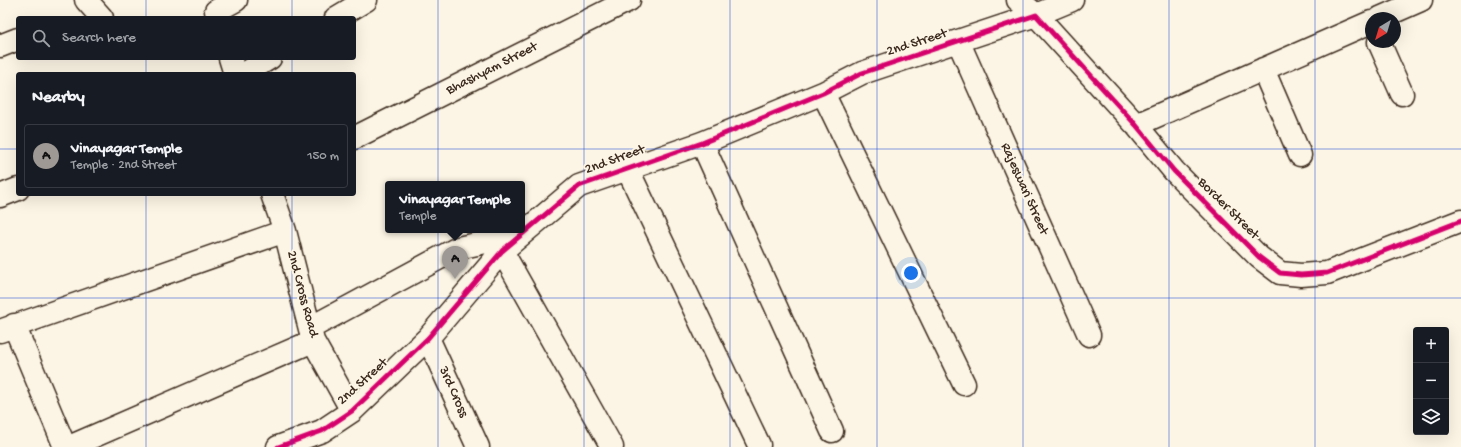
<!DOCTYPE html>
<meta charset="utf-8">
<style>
body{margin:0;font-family:"Gochi Hand",sans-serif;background:#242831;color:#f1f3f6}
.controls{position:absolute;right:12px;bottom:12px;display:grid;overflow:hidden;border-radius:4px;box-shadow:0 4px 16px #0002}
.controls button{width:36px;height:36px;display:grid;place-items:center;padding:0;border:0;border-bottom:1px solid #363941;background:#171b24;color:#f1f3f6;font:20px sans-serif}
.compass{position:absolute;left:1365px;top:12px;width:36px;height:36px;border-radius:50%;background:#171b24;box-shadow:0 4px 16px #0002;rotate:218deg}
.you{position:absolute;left:911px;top:273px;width:14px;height:14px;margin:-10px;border:3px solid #fff;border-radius:50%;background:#1a73e8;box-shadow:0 0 0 6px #1a73e833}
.badge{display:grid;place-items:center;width:26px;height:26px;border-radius:50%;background:#9f9995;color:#111;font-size:13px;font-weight:700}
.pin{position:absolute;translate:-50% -33px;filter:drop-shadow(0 1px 2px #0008)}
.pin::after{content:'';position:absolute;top:21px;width:14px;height:12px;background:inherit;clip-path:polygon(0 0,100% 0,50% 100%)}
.popup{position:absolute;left:385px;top:181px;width:140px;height:52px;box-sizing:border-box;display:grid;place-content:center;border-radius:4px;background:#171b24;filter:drop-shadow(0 1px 3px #0005);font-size:13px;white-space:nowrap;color:#9ea1a6}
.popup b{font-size:15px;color:#f1f3f6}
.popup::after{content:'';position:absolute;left:50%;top:100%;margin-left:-8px;border:8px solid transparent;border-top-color:#171b24}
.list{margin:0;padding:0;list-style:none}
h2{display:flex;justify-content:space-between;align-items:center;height:52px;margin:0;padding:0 16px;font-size:17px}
h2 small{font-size:13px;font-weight:400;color:#9ea1a6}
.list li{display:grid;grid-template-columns:26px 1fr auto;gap:12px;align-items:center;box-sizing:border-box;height:64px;margin:0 8px 8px;padding:0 8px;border:1px solid #363941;border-radius:4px}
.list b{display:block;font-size:15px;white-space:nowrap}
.list p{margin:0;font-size:13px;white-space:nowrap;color:#9ea1a6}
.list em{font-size:13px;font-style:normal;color:#9ea1a6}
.icon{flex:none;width:22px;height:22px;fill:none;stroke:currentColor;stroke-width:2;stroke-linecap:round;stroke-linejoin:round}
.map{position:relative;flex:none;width:1461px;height:447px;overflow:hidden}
.search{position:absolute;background:#171b24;box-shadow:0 4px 16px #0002;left:16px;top:16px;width:340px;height:44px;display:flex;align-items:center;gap:10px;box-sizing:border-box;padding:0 14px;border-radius:4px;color:#9ea1a6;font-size:15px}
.panel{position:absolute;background:#171b24;box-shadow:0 4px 16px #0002;left:16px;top:72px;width:340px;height:124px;border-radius:4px}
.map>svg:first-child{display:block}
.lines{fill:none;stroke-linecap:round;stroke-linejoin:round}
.minor-casing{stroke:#3b2a1e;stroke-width:25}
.minor{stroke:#fcf5e5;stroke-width:22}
.cycleway-casing{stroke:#fcf5e5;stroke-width:8}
.cycleway{stroke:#d6006c;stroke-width:5}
.grid{fill:none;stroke:#1d4ed8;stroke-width:1;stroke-opacity:0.55}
.labels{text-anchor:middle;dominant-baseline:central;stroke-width:4;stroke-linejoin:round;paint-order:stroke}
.street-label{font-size:14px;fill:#3b2a1e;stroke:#fcf5e5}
</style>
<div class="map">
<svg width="1461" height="447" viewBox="0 0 1461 447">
<rect width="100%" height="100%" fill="#fcf5e5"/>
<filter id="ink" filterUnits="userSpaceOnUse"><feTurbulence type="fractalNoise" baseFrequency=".025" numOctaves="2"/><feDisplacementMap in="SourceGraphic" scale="8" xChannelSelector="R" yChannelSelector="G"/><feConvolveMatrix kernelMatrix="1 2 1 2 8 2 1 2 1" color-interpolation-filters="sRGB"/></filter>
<g filter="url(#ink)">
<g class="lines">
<defs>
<path id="minor" d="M86,0L102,18
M1018,0L1036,15L1072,0
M216,11L236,0
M336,18L366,0
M1380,18L1421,0
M1379,42L1402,94
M959,43L1089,335
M0,46L18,39
M230,58L235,74
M1263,69L1300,155
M244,74L270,58
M823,93L964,384
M1136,125L1371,22
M354,138L629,0
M702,143L832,431
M627,168L759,445
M272,194L285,231L313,341L352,411
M0,196L18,189
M502,251L612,447
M14,325L65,447
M310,328L458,248L519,235
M0,331L285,231
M428,338L478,447
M69,447L313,341
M278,447L322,431L352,411L428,338L502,251L579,186L702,143L823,93L862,73L1036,15L1136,125L1174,171L1259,257L1280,273L1301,275L1327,273L1461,221"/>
</defs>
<use href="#minor" class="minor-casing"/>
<use href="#minor" class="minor"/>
<defs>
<path id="cycleway" d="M278,447L322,431L352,411L428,338L502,251L579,186L702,143L823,93L862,73L1036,15L1136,125L1174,171L1259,257L1280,273L1301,275L1327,273L1461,221"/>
</defs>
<use href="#cycleway" class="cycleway-casing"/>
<use href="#cycleway" class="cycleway"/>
</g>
</g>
<path class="grid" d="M146,0V18M292,0V18M438,0V447M584,0V447M730,0V447M877,0V447M1023,0V447M1169,0V447M1315,0V447M146,58V74M292,58V74M0,149H18M354,149H1461M146,194V447M292,194V447M0,298H1461"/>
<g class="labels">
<g class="street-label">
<text transform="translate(917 43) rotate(-18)">2nd Street</text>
<text transform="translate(492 69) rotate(-27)">Bhashyam Street</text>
<text transform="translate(615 160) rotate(-20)">2nd Street</text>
<text transform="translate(1024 189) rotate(66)">Rajeswari Street</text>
<text transform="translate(1228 209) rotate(45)">Border Street</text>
<text transform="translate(302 294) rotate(75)">2nd Cross Road</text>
<text transform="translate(363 382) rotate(-42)">2nd Street</text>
<text transform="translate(453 392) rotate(66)">3rd Cross</text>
</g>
</g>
</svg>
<div class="controls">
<button>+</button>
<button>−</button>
<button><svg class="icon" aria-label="layers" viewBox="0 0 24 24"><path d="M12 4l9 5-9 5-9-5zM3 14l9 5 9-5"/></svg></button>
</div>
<svg class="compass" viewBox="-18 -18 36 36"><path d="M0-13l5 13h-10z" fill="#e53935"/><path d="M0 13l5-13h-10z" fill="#9ea1a6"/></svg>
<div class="you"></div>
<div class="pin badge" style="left:455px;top:279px">A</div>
<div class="popup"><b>Vinayagar Temple</b>Temple</div>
<div class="search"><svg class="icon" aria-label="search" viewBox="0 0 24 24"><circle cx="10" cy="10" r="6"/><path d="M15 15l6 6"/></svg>Search here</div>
<section class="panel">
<h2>Nearby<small></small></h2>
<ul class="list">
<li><span class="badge">A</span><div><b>Vinayagar Temple</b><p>Temple · 2nd Street</p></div><em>150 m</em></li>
</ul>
</section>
</div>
